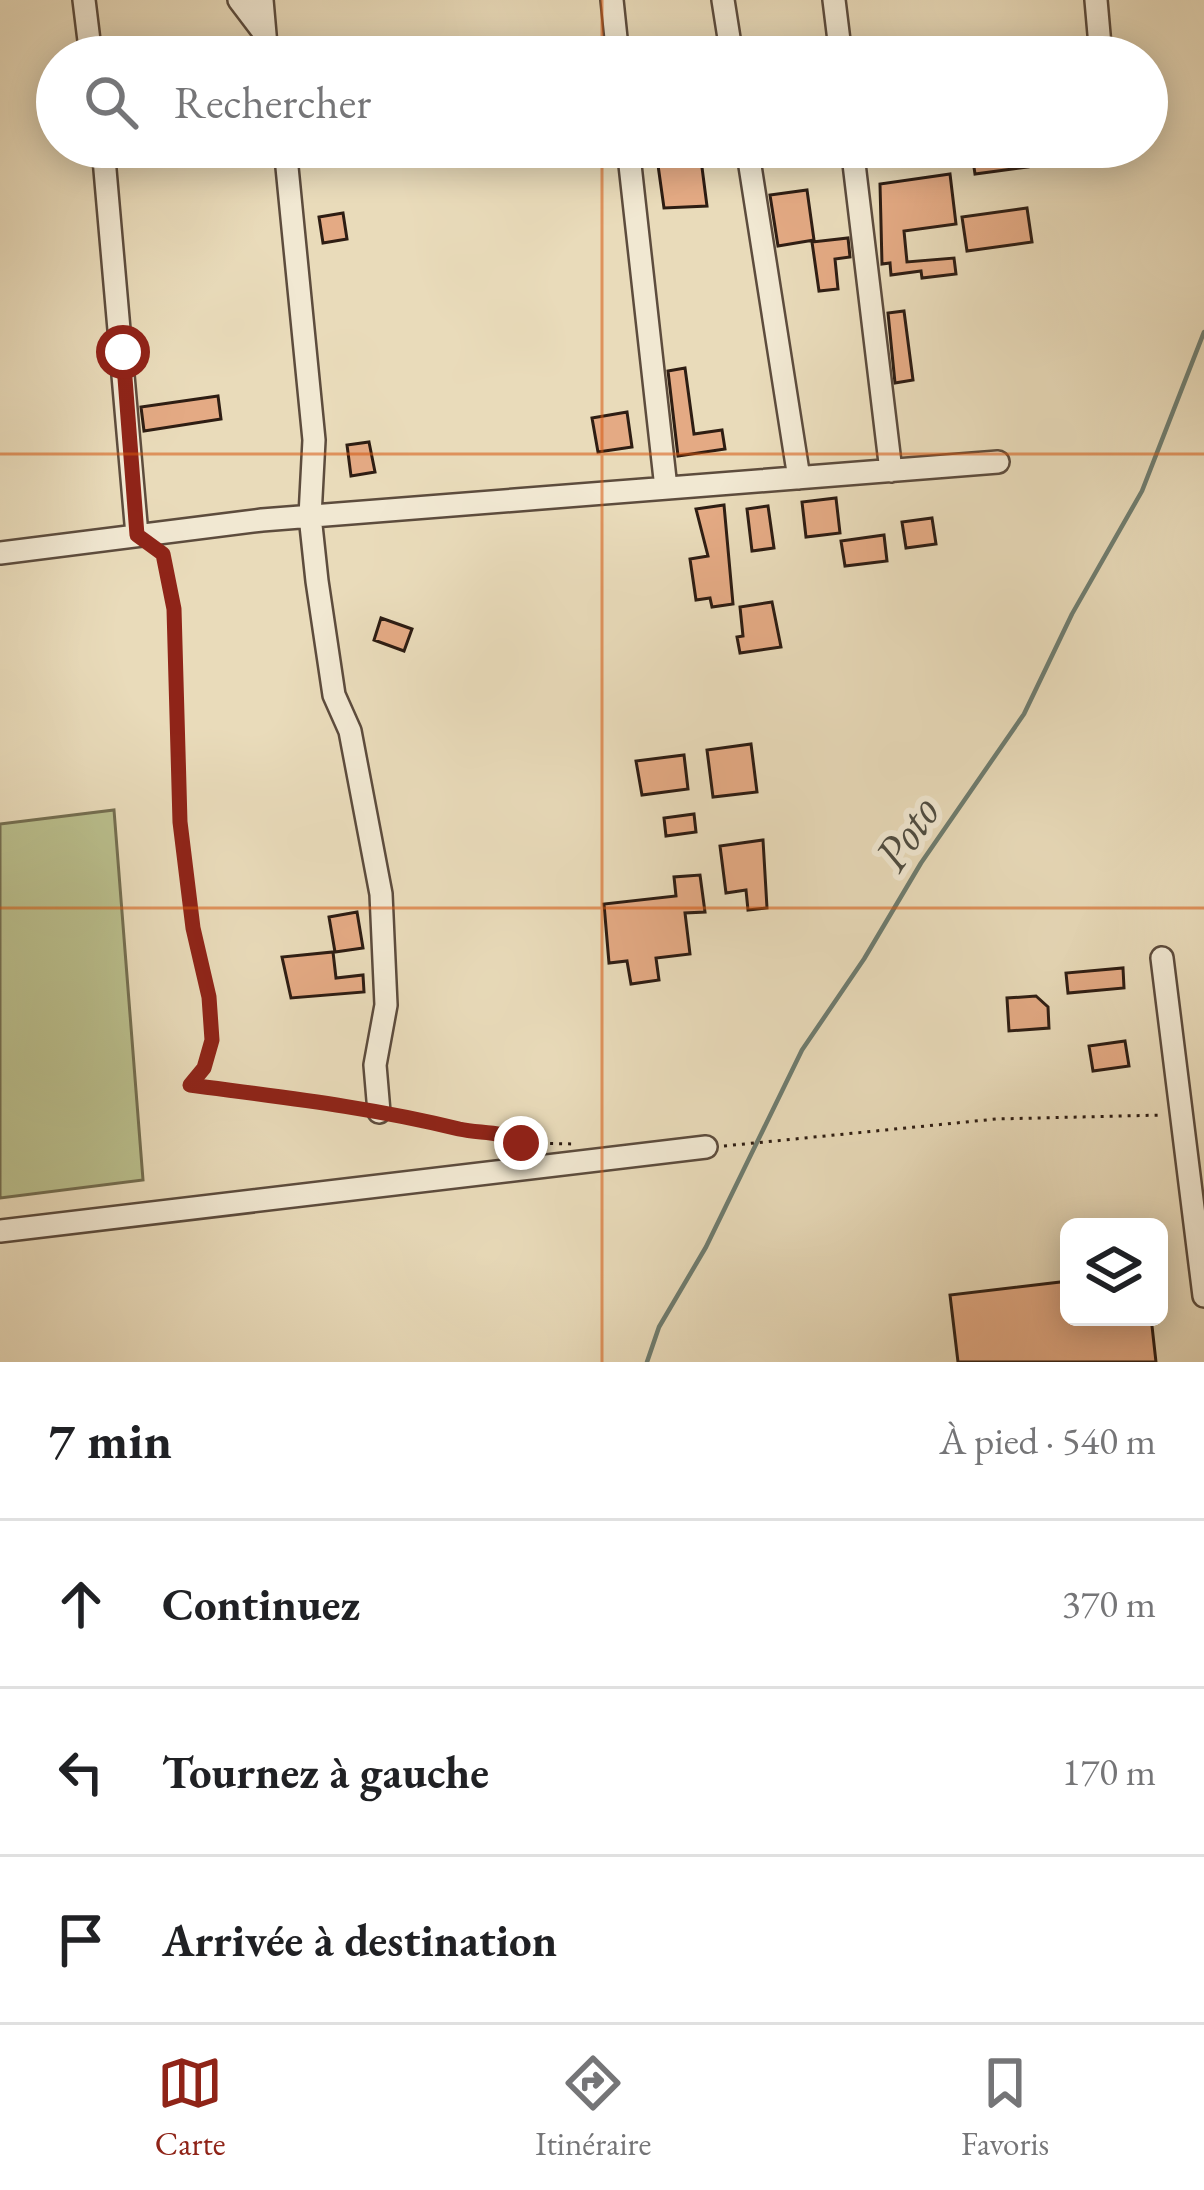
<!DOCTYPE html>
<html lang="fr">
<meta charset="utf-8">
<style>
body{margin:0;font-family:"EB Garamond",serif;background:#f2f2f2;color:#202124}
.controls{position:absolute;right:36px;bottom:36px;display:grid;overflow:hidden;border-radius:18px;box-shadow:0 6px 30px #0003}
.controls button{width:108px;height:108px;display:grid;place-items:center;padding:0;border:0;border-bottom:3px solid #e0e0e0;background:#fff;color:#202124;font:60px sans-serif}
.stop{position:absolute;width:36px;height:36px;margin:-27px;border:9px solid #8f2418;border-radius:50%;background:#fff}
.stop.end{background:#8f2418;border-color:#fff;box-shadow:0 3px 12px #0008}
.list{margin:0;padding:0;list-style:none}
h2{display:flex;justify-content:space-between;align-items:center;height:156px;margin:0;padding:0 48px;font-size:51px}
h2 small{font-size:39px;font-weight:400;color:#757577}
.list li{display:grid;grid-template-columns:78px 1fr auto;gap:36px;align-items:center;box-sizing:border-box;height:168px;padding:0 48px;border-top:3px solid #e0e0e0}
.list b{display:block;font-size:45px;white-space:nowrap}
.list em{font-size:39px;font-style:normal;color:#757577}
.icon{flex:none;width:66px;height:66px;fill:none;stroke:currentColor;stroke-width:2;stroke-linecap:round;stroke-linejoin:round}
.map{position:relative;flex:none;width:1204px;height:1362px;overflow:hidden}
.search{position:absolute;background:#fff;box-shadow:0 6px 30px #0003;left:36px;right:36px;top:36px;height:132px;display:flex;align-items:center;gap:30px;box-sizing:border-box;padding:0 42px;border-radius:66px;color:#757577;font-size:45px}
.sheet{height:660px;background:#fff}
nav{display:flex;justify-content:space-around;align-items:center;box-sizing:border-box;height:168px;border-top:3px solid #e0e0e0;background:#fff;font-size:33px;color:#757577}
nav a{display:grid;justify-items:center;gap:6px}
nav .on{color:#8f2418}
.map>svg:first-child{display:block}
.green{fill:#babf8d;stroke:#746e50;stroke-width:3}
.lines{fill:none;stroke-linecap:round;stroke-linejoin:round}
.stream{stroke:#6e7c6f;stroke-width:4.5}
.building{fill:#e4aa84;stroke:#2e1d13;stroke-width:3}
.minor-casing{stroke:#5d4c3d;stroke-width:26}
.path{stroke:#2e1d13;stroke-width:3;stroke-dasharray:3 6;stroke-linecap:butt}
.minor{stroke:#f1e8d2;stroke-width:21}
.route{stroke:#8f2418;stroke-width:15}
.grid{fill:none;stroke:#d5530d;stroke-width:3;stroke-opacity:0.55}
.labels{text-anchor:middle;dominant-baseline:central;stroke-width:12;stroke-linejoin:round;paint-order:stroke}
.water-label{font-size:48px;font-style:italic;fill:#4e4c41;stroke:#f1e8d2}
</style>
<div class="map">
<svg width="1204" height="1362" viewBox="0 0 1204 1362">
<rect width="100%" height="100%" fill="#e9dbba"/>
<filter id="stains"><feTurbulence type="fractalNoise" baseFrequency=".00167" numOctaves="4"/><feColorMatrix values="0 0 0 0 .2 0 0 0 0 .09 0 0 0 0 .02 0 0 0 .5 -.17"/></filter>
<radialGradient id="worn" r=".72"><stop offset=".6" stop-color="#630" stop-opacity="0"/><stop offset="1" stop-color="#630" stop-opacity=".3"/></radialGradient>
<path class="green" d="M114,810L143,1180L0,1198V824Z"/>
<g class="lines">
<path class="stream" d="M647,1362L659,1327L706,1247L802,1050L864,959L921,863L1024,714L1072,614L1142,491L1204,332"/>
</g>
<path class="building" d="M971,147H1025L1028,167L975,174Z
M700,152L707,206L664,208L657,158Z
M950,174L956,224L904,231L907,262L954,258L956,274L922,278L921,271L891,275L890,263L882,264L880,184Z
M807,190L814,240L778,246L770,195Z
M1027,208L1032,242L967,251L962,217Z
M343,213L347,239L323,243L319,217Z
M848,238L850,257L835,259L838,289L819,291L812,242Z
M904,311L913,380L895,383L888,313Z
M685,368L694,434L722,430L725,449L678,456L668,371Z
M218,396L221,419L144,431L141,407Z
M627,412L632,447L598,452L592,418Z
M369,442L375,472L351,476L347,445Z
M836,498L840,533L806,537L802,502Z
M724,505L733,604L712,607L710,598L696,600L690,559L708,556L696,509Z
M768,506L774,548L752,551L747,509Z
M932,518L936,544L906,548L902,522Z
M884,535L887,561L845,566L841,541Z
M772,602L781,647L740,653L737,637L743,636L740,607Z
M381,618L412,629L404,651L374,640Z
M751,744L757,792L713,797L707,750Z
M684,755L688,789L642,795L636,761Z
M694,814L696,832L666,836L664,818Z
M763,840L767,908L748,910L746,890L726,893L720,846Z
M700,875L705,912L685,913L690,954L656,958L659,980L631,984L627,961L609,963L604,904L676,896L674,877Z
M357,912L363,948L335,952L329,917Z
M333,952L336,978L363,975L364,992L291,998L282,957Z
M1123,968L1124,988L1068,993L1066,973Z
M1036,996L1048,1007L1049,1028L1009,1031L1007,998Z
M1125,1041L1129,1066L1093,1071L1089,1046Z
M1069,1281V1317H1151L1156,1362H958L950,1295Z"/>
<g class="lines">
<defs>
<path id="minor" d="M84,0L91,57
M239,0L264,33
M262,0L267,57
M612,0L618,57
M723,0L732,57
M834,0L841,57
M1096,0L1101,57
M103,147L137,535
M285,147L314,440L310,516L317,581L334,695L350,731L381,894L386,1005L375,1065L379,1112
M628,147L666,488
M747,147L799,478
M852,147L891,471
M0,553L262,520L998,462
M1162,958L1204,1296
M0,1231L706,1147"/>
</defs>
<use href="#minor" class="minor-casing"/>
<path class="path" d="M159,551C186,593 173,675 175,724C177,803 183,885 201,962C211,1009 222,1045 191,1085L360,1109
M393,1114L465,1130L503,1132L521,1143L577,1144
M724,1146L996,1119L1163,1115"/>
<use href="#minor" class="minor"/>
</g>
<g class="lines">
<path class="route" d="M123,352L137,535L163,554L174,609L180,822L193,928L209,997L212,1040L204,1068L190,1085C280,1097 371,1107 459,1129C482,1134 500,1130 521,1143"/>
</g>
<path class="grid" d="M602,0V57M602,147V1362M0,454H1204M0,908H1204"/>
<g class="labels">
<g class="water-label">
<text transform="translate(906 833) rotate(-57)">Poto</text>
</g>
</g>
<rect width="100%" height="100%" filter="url(#stains)"/>
<rect width="100%" height="100%" fill="url(#worn)"/>
</svg>
<div class="controls">
<button><svg class="icon" aria-label="layers" viewBox="0 0 24 24"><path d="M12 4l9 5-9 5-9-5zM3 14l9 5 9-5"/></svg></button>
</div>
<div class="stop" style="left:123px;top:352px"></div>
<div class="stop end" style="left:521px;top:1143px"></div>
<div class="search"><svg class="icon" aria-label="search" viewBox="0 0 24 24"><circle cx="10" cy="10" r="6"/><path d="M15 15l6 6"/></svg>Rechercher</div>
</div>
<section class="sheet">
<h2>7 min<small>À pied · 540 m</small></h2>
<ul class="list">
<li><svg class="icon" aria-label="ahead" viewBox="0 0 24 24"><path d="M12 20V5M6 11l6-6 6 6"/></svg><div><b>Continuez</b></div><em>370 m</em></li>
<li><svg class="icon" aria-label="left" viewBox="0 0 24 24"><path d="M17 20v-9H6M10 6l-5 5 5 5"/></svg><div><b>Tournez à gauche</b></div><em>170 m</em></li>
<li><svg class="icon" aria-label="arrive" viewBox="0 0 24 24"><path d="M6 21V4h12l-3 4 3 4H6"/></svg><div><b>Arrivée à destination</b></div></li>
</ul>
</section>
<nav>
<a class="on"><svg class="icon" aria-label="map" viewBox="0 0 24 24"><path d="M3 6l6-2 6 2 6-2v14l-6 2-6-2-6 2zM9 4v14M15 6v14"/></svg>Carte</a>
<a><svg class="icon" aria-label="directions" viewBox="0 0 24 24"><path d="M12 3l9 9-9 9-9-9zM9 14v-3h6M13 9l2 2-2 2"/></svg>Itinéraire</a>
<a><svg class="icon" aria-label="saved" viewBox="0 0 24 24"><path d="M7 4h10v16l-5-4-5 4z"/></svg>Favoris</a>
</nav>
